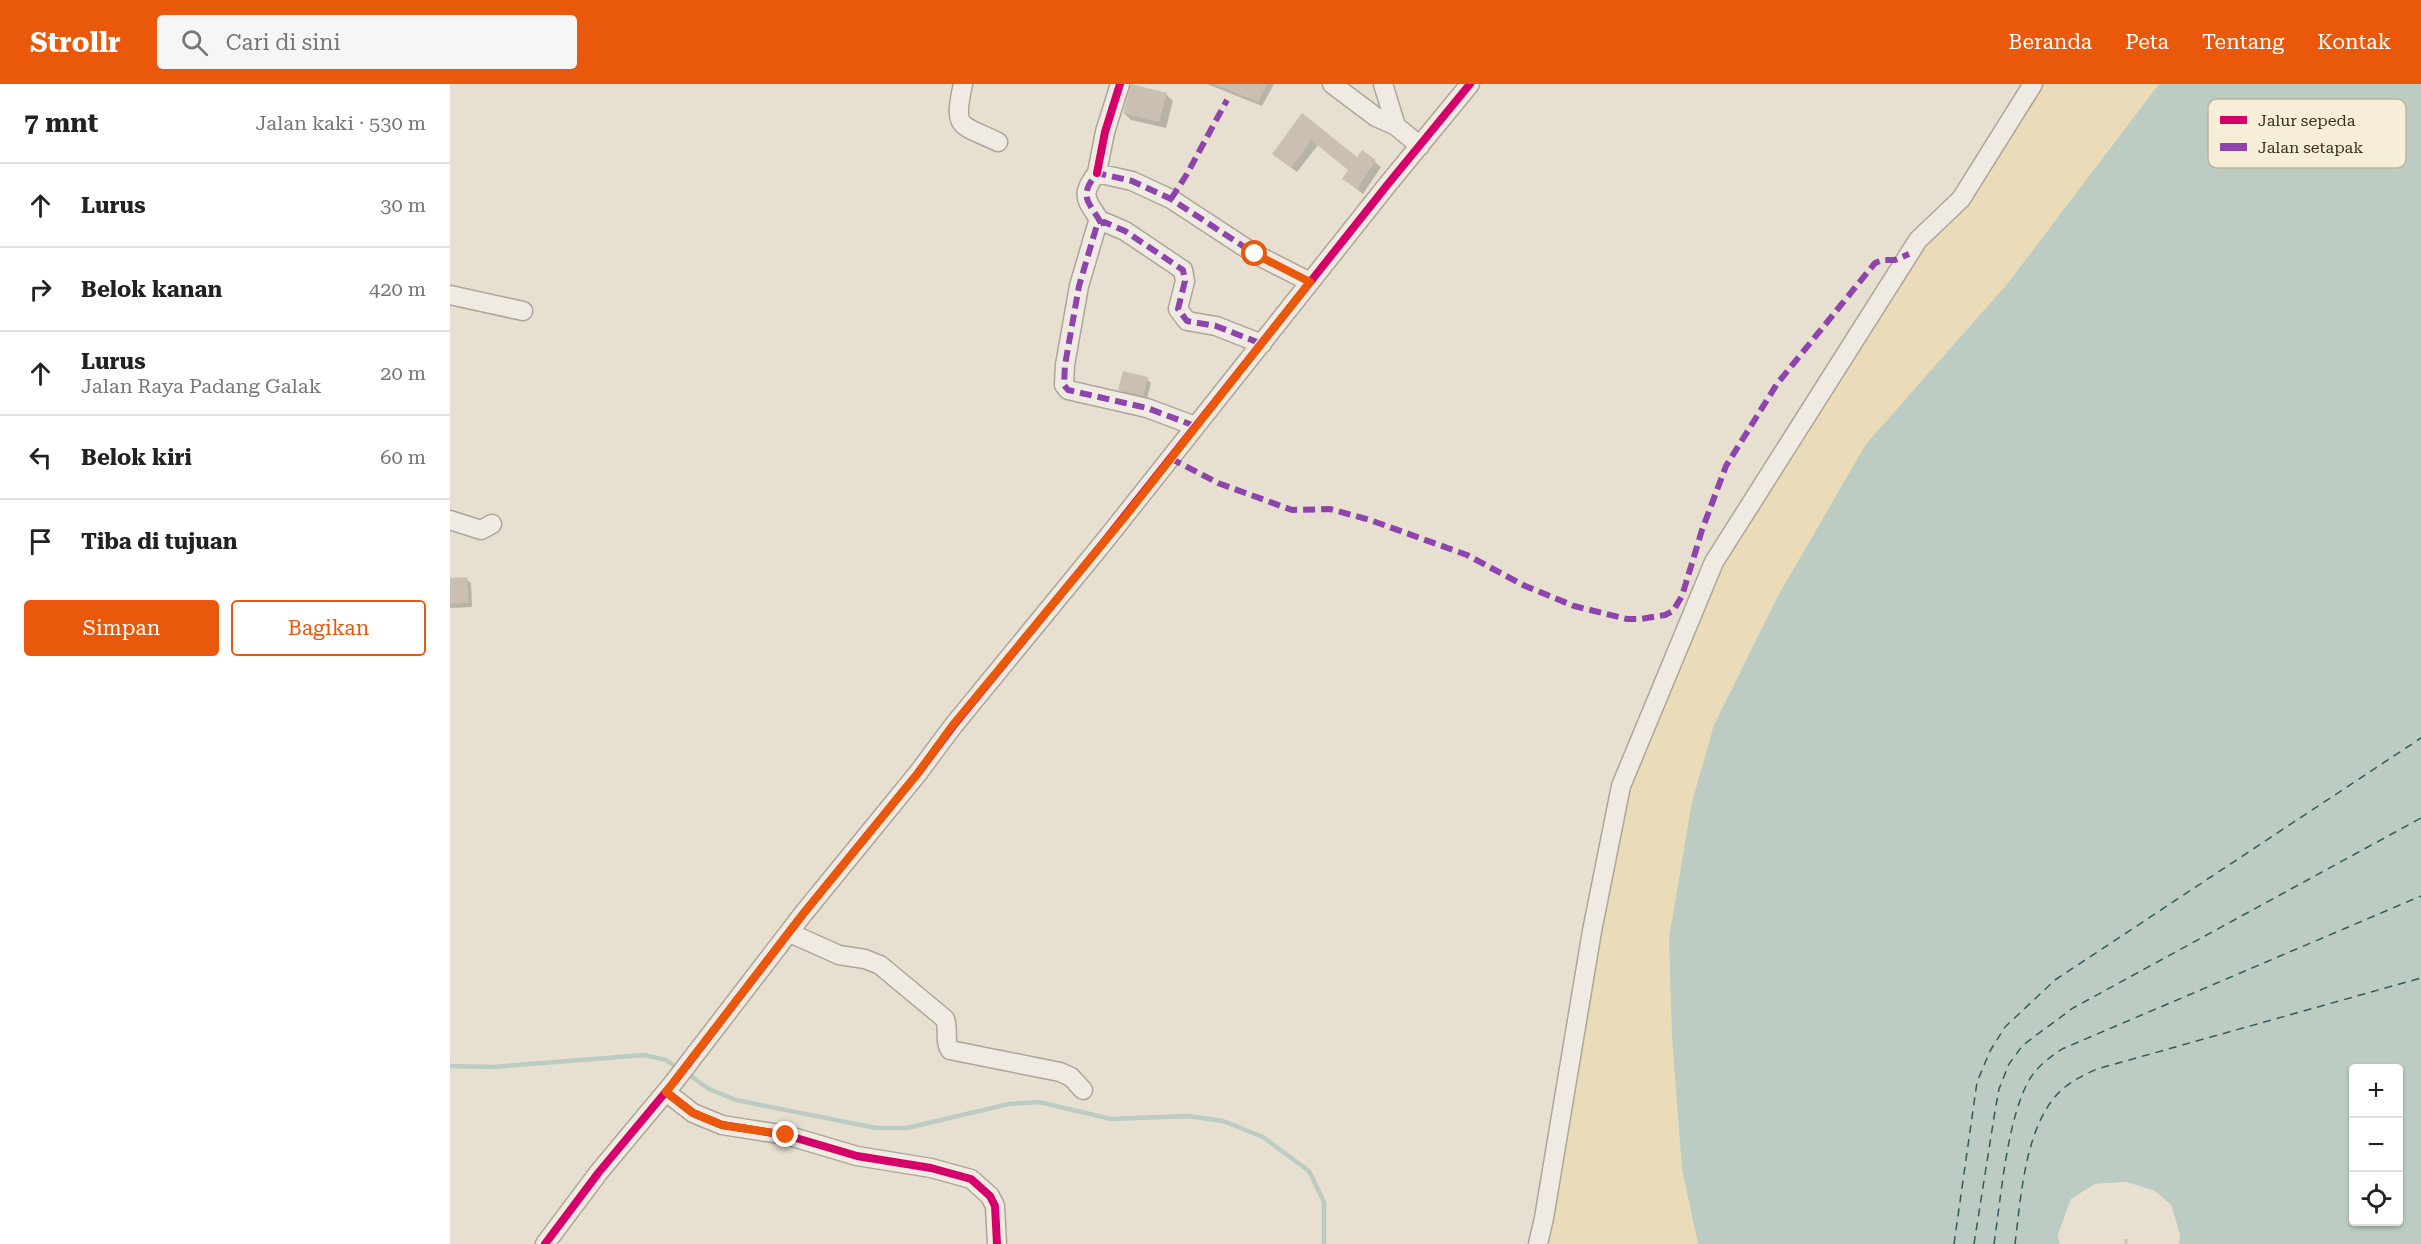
<!DOCTYPE html>
<html lang="id">
<meta charset="utf-8">
<style>
body{margin:0;font-family:"Roboto Serif",serif;background:#f6f6f6;color:#222}
.controls{position:absolute;right:18px;bottom:18px;display:grid;overflow:hidden;border-radius:6px;box-shadow:0 2px 4px #0004}
.controls button{width:54px;height:54px;display:grid;place-items:center;padding:0;border:0;border-bottom:2px solid #e0e0e0;background:#fff;color:#222;font:30px sans-serif}
.stop{position:absolute;width:18px;height:18px;margin:-14px;border:4px solid #ea580c;border-radius:50%;background:#fff}
.stop.end{background:#ea580c;border-color:#fff;box-shadow:0 2px 6px #0008}
.list{margin:0;padding:0;list-style:none}
h2{display:flex;justify-content:space-between;align-items:center;height:78px;margin:0;padding:0 24px;font-size:26px}
h2 small{font-size:20px;font-weight:400;color:#767676}
.list li{display:grid;grid-template-columns:39px 1fr auto;gap:18px;align-items:center;box-sizing:border-box;height:84px;padding:0 24px;border-top:2px solid #e0e0e0}
.list b{display:block;font-size:22px;white-space:nowrap}
.list p{margin:0;font-size:20px;white-space:nowrap;color:#767676}
.list em{font-size:20px;font-style:normal;color:#767676}
.actions{display:flex;gap:12px;padding:18px 24px}
.actions a{flex:1;padding:14px 0;border:2px solid #ea580c;border-radius:6px;text-align:center;font-size:21px;color:#ea580c}
.actions .main{background:#ea580c;color:#fff}
.icon{flex:none;width:33px;height:33px;fill:none;stroke:currentColor;stroke-width:2;stroke-linecap:round;stroke-linejoin:round}
.map{position:relative;flex:none;width:1971px;height:1160px;overflow:hidden}
header{display:flex;align-items:center;gap:36px;box-sizing:border-box;height:84px;padding:0 30px;background:#ea580c;color:#fff}
header strong{font-size:28px}
nav{display:flex;gap:33px;margin-inline-start:auto;font-size:21px}
.search{width:420px;height:54px;background:#f6f6f6;display:flex;align-items:center;gap:15px;box-sizing:border-box;padding:0 21px;border-radius:6px;color:#767676;font-size:22px}
main{display:flex}
aside{flex:1;background:#fff}
.map>svg:first-child{display:block}
.sand{fill:#eadcb9}
.water{fill:#bcccc2;fill-rule:evenodd}
.pier{fill:#e7e0d1}
.shadow{fill:#0003}
.lines{fill:none;stroke-linecap:round;stroke-linejoin:round}
.stream{stroke:#bcccc2;stroke-width:4.5}
.ferry{stroke:#2f5d5a;stroke-width:1.5;stroke-dasharray:8 6;stroke-linecap:butt}
.building{fill:#cbbfb2}
.minor-casing{stroke:#ada599;stroke-width:21}
.path{stroke:#c8c2b9;stroke-width:3;stroke-dasharray:4.5 3;stroke-linecap:butt}
.minor{stroke:#efebe3;stroke-width:18}
.quiet{stroke:#8e44ad;stroke-width:6;stroke-dasharray:12 6;stroke-linecap:butt}
.cycleway-casing{stroke:#f7eed8;stroke-width:11}
.cycleway{stroke:#d6006c;stroke-width:8}
.route{stroke:#ea580c;stroke-width:8}
.key{fill:#f7eed8;stroke:#bfb4a1;stroke-width:1.5}
.key-label{font-size:16px;fill:#3d2e20}
</style>
<header>
<strong>Strollr</strong>
<div class="search"><svg class="icon" aria-label="search" viewBox="0 0 24 24"><circle cx="10" cy="10" r="6"/><path d="M15 15l6 6"/></svg>Cari di sini</div>
<nav><a>Beranda</a><a>Peta</a><a>Tentang</a><a>Kontak</a></nav>
</header>
<main>
<aside>
<h2>7 mnt<small>Jalan kaki · 530 m</small></h2>
<ul class="list">
<li><svg class="icon" aria-label="ahead" viewBox="0 0 24 24"><path d="M12 20V5M6 11l6-6 6 6"/></svg><div><b>Lurus</b></div><em>30 m</em></li>
<li><svg class="icon" aria-label="right" viewBox="0 0 24 24"><path d="M7 20v-9h11M14 6l5 5-5 5"/></svg><div><b>Belok kanan</b></div><em>420 m</em></li>
<li><svg class="icon" aria-label="ahead" viewBox="0 0 24 24"><path d="M12 20V5M6 11l6-6 6 6"/></svg><div><b>Lurus</b><p>Jalan Raya Padang Galak</p></div><em>20 m</em></li>
<li><svg class="icon" aria-label="left" viewBox="0 0 24 24"><path d="M17 20v-9H6M10 6l-5 5 5 5"/></svg><div><b>Belok kiri</b></div><em>60 m</em></li>
<li><svg class="icon" aria-label="arrive" viewBox="0 0 24 24"><path d="M6 21V4h12l-3 4 3 4H6"/></svg><div><b>Tiba di tujuan</b></div></li>
</ul>
<div class="actions"><a class="main">Simpan</a><a>Bagikan</a></div>
</aside>
<div class="map">
<svg width="1971" height="1160" viewBox="0 0 1971 1160">
<rect width="100%" height="100%" fill="#e7e0d1"/>
<path class="sand" d="M1583,0H1709L1558,199L1416,360L1222,953L1232,1085L1248,1160H1088L1171,702L1264,478L1459,170L1511,115Z"/>
<path class="water" d="M1709,0H1971V1160H1729L1730,1151L1721,1121L1705,1107L1676,1098L1645,1100L1621,1115L1608,1151L1610,1160H1248L1232,1085L1222,953L1219,854L1242,718L1264,641L1328,512L1416,360L1558,199ZM1904,984H1948V1138H1904Z"/>
<path class="pier" d="M1676,1098L1705,1107L1721,1121L1730,1151L1729,1160H1726L1727,1152L1718,1123L1703,1110L1676,1101L1646,1103L1624,1117L1611,1152L1613,1160H1610L1608,1151L1621,1115L1645,1100Z"/>
<path class="shadow" d="M757,0H824L812,22Z
M716,10L723,17L716,44L681,36L674,29Z
M853,31L908,75L912,68L931,83L913,110L894,95L900,86L868,61L847,88L830,75Z
M697,295L701,299L697,315L674,310L670,305Z
M16,495L21,499L22,523L0,524V496Z"/>
<g class="lines">
<path class="stream" d="M0,982L43,983L194,971L216,976L228,984
M235,988L259,1005L286,1016L426,1044H457L559,1020L589,1018L661,1035L738,1032L773,1037L813,1053L859,1087L874,1118V1160"/>
<path class="ferry" d="M1504,1160L1527,998L1540,967L1555,943L1605,896L1971,654
M1524,1160L1545,1027L1549,1005L1559,980L1573,961L1623,924L1971,734
M1544,1160C1551,1114 1557,1031 1581,993C1589,981 1600,973 1612,965L1971,812
M1565,1160C1571,1113 1575,1035 1615,1003C1625,995 1636,990 1647,985L1971,894"/>
</g>
<path class="building" d="M681,0L717,9L709,38L673,29Z
M764,0H817L808,18Z
M852,29L907,73L912,66L926,76L907,105L892,95L898,86L861,56L841,84L822,70Z
M673,287L698,293L693,312L668,306Z
M17,493L19,519L0,520V494Z"/>
<g class="lines">
<defs>
<path id="minor" d="M513,0C503,46 509,39 548,58
M882,0L926,33L946,42
M933,0L946,42L970,62
M647,89L655,48L670,0
M651,139C638,116 628,113 647,89L682,97L721,115L805,170L860,198
M0,211L73,227
M745,342L697,324L618,306L614,301L615,281L629,202L647,141L654,138L675,147L733,186L735,197L728,225L737,237L766,242L812,260
M0,436L31,446L42,440
M340,849L389,871L415,875L430,881L495,935C499,945 494,957 500,966L610,988L621,993L633,1006
M216,1008L243,1029L272,1041L336,1051L407,1072L481,1084L521,1095L540,1112L545,1122L547,1160
M95,1160L149,1088L224,998L353,830L468,689L503,642L653,459L938,100L1020,0
M1088,1160L1094,1134L1142,847L1171,702L1264,478L1468,156L1511,115L1583,0"/>
</defs>
<use href="#minor" class="minor-casing"/>
<path class="path" d="M1676,1155V1160"/>
<use href="#minor" class="minor"/>
<path class="quiet" d="M721,115L737,90L777,16
M651,139C638,116 628,113 647,89L682,97L721,115L805,170L860,198
M745,342L697,324L618,306L614,301L615,281L629,202L647,141L654,138L675,147L733,186L735,197L728,225L737,237L766,242L812,260
M720,374L768,399L842,426L880,425L920,436L1017,471L1073,501L1124,522L1177,535H1191L1215,531L1223,527L1232,512L1252,446L1276,382L1327,300L1425,179L1433,176H1445L1459,170"/>
<defs>
<path id="cycleway" d="M647,89L655,48L670,0
M216,1008L243,1029L272,1041L336,1051L407,1072L481,1084L521,1095L540,1112L545,1122L547,1160
M95,1160L149,1088L224,998L353,830L468,689L503,642L653,459L938,100L1020,0"/>
</defs>
<use href="#cycleway" class="cycleway-casing"/>
<use href="#cycleway" class="cycleway"/>
</g>
<g class="lines">
<path class="route" d="M336,1051L272,1041L243,1029L216,1008L353,830L468,689L502,642L674,434L860,198L805,170"/>
</g>
<rect x="1758" y="15" width="198" height="69" rx="9" class="key"/>
<rect x="1770" y="32" width="27" height="8" fill="#d6006c"/>
<rect x="1770" y="59" width="27" height="8" fill="#8e44ad"/>
<g class="key-label">
<text x="1808" y="42">Jalur sepeda</text>
<text x="1808" y="69">Jalan setapak</text>
</g>
</svg>
<div class="controls">
<button>+</button>
<button>−</button>
<button><svg class="icon" aria-label="locate" viewBox="0 0 24 24"><circle cx="12" cy="12" r="6"/><path d="M12 2v4M12 18v4M2 12h4M18 12h4"/></svg></button>
</div>
<div class="stop" style="left:805px;top:170px"></div>
<div class="stop end" style="left:336px;top:1051px"></div>
</div>
</main>
